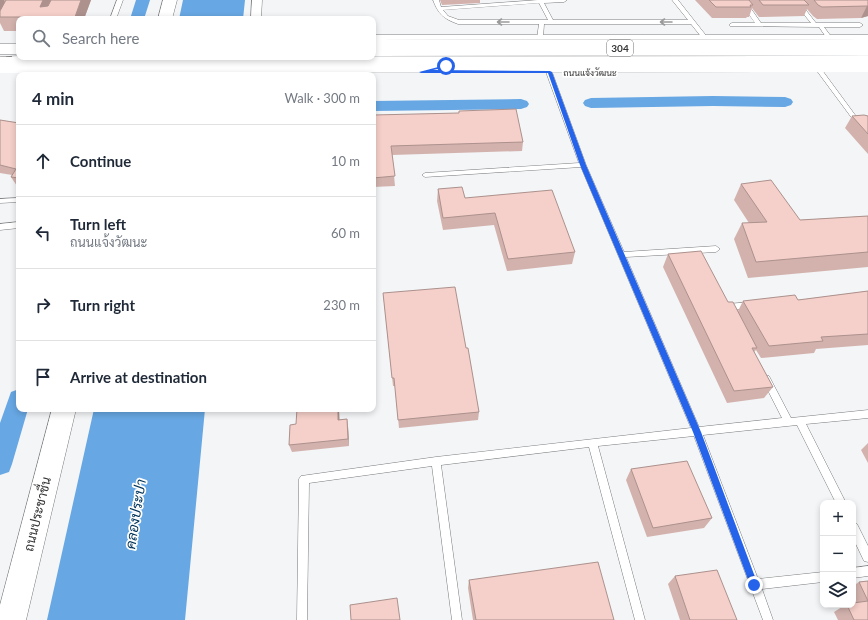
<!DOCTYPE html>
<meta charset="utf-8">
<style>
body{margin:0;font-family:Lato,Sarabun,sans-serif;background:#f6f6f7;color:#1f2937}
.controls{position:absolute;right:12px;bottom:12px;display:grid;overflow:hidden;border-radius:8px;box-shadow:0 2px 6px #0003}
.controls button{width:36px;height:36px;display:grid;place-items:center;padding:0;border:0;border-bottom:1px solid #e0e1e3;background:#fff;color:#1f2937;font:20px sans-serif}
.stop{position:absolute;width:12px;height:12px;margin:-9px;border:3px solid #2563eb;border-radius:50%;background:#fff}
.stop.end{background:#2563eb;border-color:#fff;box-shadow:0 1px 4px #0008}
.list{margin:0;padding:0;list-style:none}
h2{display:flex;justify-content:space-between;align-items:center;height:52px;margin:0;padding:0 16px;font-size:17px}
h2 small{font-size:13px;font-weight:400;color:#747a83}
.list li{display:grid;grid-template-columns:26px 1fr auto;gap:12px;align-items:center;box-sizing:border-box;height:72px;padding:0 16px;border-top:1px solid #e0e1e3}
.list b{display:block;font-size:15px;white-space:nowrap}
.list p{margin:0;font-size:13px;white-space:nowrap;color:#747a83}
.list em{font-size:13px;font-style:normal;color:#747a83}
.icon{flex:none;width:22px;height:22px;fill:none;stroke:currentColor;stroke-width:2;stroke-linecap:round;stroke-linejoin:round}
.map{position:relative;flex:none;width:868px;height:620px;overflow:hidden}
.search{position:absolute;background:#fff;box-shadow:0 2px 6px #0003;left:16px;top:16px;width:360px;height:44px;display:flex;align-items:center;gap:10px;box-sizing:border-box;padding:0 14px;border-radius:8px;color:#747a83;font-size:15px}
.panel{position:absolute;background:#fff;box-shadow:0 2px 6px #0003;left:16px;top:72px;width:360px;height:340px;border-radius:8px}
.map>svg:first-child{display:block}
.water{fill:#67a7e3}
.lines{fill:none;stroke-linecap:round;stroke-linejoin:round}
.canal{fill:#67a7e3;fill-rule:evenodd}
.lane-casing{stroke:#787a7c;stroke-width:1}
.street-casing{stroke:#787a7c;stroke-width:1}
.secondary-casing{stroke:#787a7c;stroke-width:1}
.primary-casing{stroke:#787a7c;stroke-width:1}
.lane{fill:#fff;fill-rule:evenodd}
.street{fill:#fff;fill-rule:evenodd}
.secondary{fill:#fff;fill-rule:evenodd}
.primary{fill:#fff;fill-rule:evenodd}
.rail-casing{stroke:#808082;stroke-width:3}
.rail{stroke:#fff;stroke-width:2;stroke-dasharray:6;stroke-linecap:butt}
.primary-bridge-casing{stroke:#787a7c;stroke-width:16;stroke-linecap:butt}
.primary-bridge{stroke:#fff;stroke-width:16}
.wall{fill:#d3b2ad}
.shaded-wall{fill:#ac918d}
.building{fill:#f5cfc9;stroke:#ac918d}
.oneway{stroke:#9a9a9a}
.route{fill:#2563eb}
.labels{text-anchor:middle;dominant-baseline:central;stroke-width:3.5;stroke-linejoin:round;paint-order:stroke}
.far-street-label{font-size:9px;fill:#343435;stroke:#fff}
.shield{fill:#fff;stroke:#717172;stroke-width:1}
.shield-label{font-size:10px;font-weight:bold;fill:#343435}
.near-street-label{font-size:13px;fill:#343435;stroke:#fff}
.near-water-label{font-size:14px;font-style:italic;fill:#003359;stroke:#fff}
</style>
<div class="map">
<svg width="868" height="620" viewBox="0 0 868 620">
<rect width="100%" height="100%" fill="#f3f5f7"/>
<path class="water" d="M183,0H245L243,19H179Z
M94,409H205L185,620H47Z"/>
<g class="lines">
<path class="canal" d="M136,0H150L144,19H130Z
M201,57H215L213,75H197Z
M713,96L785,97L791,99L793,102L791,105L785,107L713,106L591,108L585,106L583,103L585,100L591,98Z
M521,99L527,101L529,104L527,107L521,109L373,111V101Z
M19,389V409H28L12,464L9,472L0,475V423L11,392Z"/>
<defs>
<path id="lane" d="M117,0H123L116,19H110Z
M433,0H439L441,7L538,0H567L564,2L544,3L553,20H688L672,0H678L708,38L703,39L691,24H544L543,38L540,40L537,38L539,24H458C444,19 438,14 433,0ZM539,3L548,20H459L448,16L443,10Z
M739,0H745L761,23H811L792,0H798L816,23H860L863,25L860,27H824L833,39L830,41L828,40L819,27L730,26V24L732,23H755Z
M820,69L822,70L861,123V125H857L817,71Z
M549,70L552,72L586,165L624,252L716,246L720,249L716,252L626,257L699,427L782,418L762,379L763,376L766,375L769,376L791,418L868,410V418L806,424L846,503H836L797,425L703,435L758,579L823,572V582L762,589L773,620H763L694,436L598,446L645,620H635L589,447L441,465L462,620H452L432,466L309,483L307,620H297L299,479L301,476L436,457L691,428L581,167L425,177L422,175L425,173L579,163L546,72Z
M19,198V202L0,203V199Z
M19,222V228L0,230V224Z
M751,302L754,303L755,305L754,307L734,310L733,312H727L724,307L725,305L728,304Z
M853,522L857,524L868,546V562L864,561L853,538Z
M868,566V576L853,578V568Z"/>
<path id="street" d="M252,0H262L261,19H251Z"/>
<path id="secondary" d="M163,0H177L172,19H158Z
M52,409H76L26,620H0V605Z"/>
<path id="primary" d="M373,35H868V43H373Z
M0,44H19V54H0Z"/>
</defs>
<use href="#lane" class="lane-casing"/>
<use href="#street" class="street-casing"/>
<use href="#secondary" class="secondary-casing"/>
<use href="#primary" class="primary-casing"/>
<use href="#lane" class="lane"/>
<use href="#street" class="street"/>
<use href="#secondary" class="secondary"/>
<use href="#primary" class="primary"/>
<defs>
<path id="rail" d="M373,54L868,53
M0,58L19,57"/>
</defs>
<use href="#rail" class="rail-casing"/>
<use href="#rail" class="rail"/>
<defs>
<path id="primary-bridge" d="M373,48L868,47
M0,65L868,64"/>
</defs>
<use href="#primary-bridge" class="primary-bridge-casing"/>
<use href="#primary-bridge" class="primary-bridge"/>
</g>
<path class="wall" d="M0,0H91L84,19H19V31H4L0,23Z
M440,0H480V3L442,5Z
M695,0H868V16L861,18L817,19L813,16L807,9L804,16L759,17L752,8L749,17H747L746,18H712Z
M373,115L523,142L522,151L392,155L395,186L373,187Z
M852,116H868V154L845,128Z
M0,120L19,123V186H17L11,177L12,175L0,173Z
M741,184L800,220L868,216V267L748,278L734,239L742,223H749L734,200Z
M438,189L465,198L575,252L572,264L507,271L494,225L443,230L437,201Z
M668,254L728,302L738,311L743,301L798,300L868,291V345L816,349L814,353L761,358L756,350L754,352L773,387L764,398L727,403L663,267Z
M383,293L466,348L479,412L478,420L399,428L395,386H393Z
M347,419L348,426L349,446L292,452L289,445L296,424Z
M868,443V463L861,450Z
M631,469L712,518L704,528L647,537L626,480Z
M675,576L737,620H680L668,584Z
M469,580L614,620H473L468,588Z
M868,581V620H838L834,612L845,605H853V586L859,582Z"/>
<path class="shaded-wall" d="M0,0H4L5,3L0,11Z
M43,0H54L47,17L40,7Z
M81,0H91L84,19H75V17Z
M867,6H868V16L861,18Z
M338,409H339L340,427L338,420Z
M347,419L348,426L349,446L348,439Z"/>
<path class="building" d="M6,0H43L40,7L48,6L51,0H81L75,17H0V11Z
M709,0H749L753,5H750L751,7H716Z
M759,0H804L809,5H763Z
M814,0H868V6L822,7L818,5Z
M516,109L523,142L391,146L395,176L373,178V115L459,113V111Z
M864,115L868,116V134L852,116Z
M0,120L19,123V178L11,177L16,169L0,165Z
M771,180L800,220L868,216V252L756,262L742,223L767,222L741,184Z
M462,187L465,198L552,190L575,252L508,259L495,213L443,218L438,189Z
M701,251L728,302H733L757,348H752L773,387L734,391L668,254Z
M455,287L466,348H468L479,412L398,420L394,378H392L383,293Z
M868,291V334L821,337L823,341L769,346L743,301L795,295L798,300Z
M297,409H338V420L347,419L348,439L289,445L290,425L296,424Z
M687,461L712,518L653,528L631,469Z
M598,562L614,620H476L469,580Z
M717,570L737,620H690L675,576Z
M868,581V601L859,582Z
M397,598L400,620H351L350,605Z
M868,601V620H854L847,605H853V603Z"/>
<defs><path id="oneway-shaft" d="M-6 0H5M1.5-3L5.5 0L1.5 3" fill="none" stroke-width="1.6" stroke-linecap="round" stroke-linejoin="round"/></defs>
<g class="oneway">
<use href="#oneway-shaft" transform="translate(503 22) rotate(-180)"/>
<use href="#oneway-shaft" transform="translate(666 22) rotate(-180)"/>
</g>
<path class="route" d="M446,65L447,67L433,70L550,71L552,72L586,165L701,432L758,585L757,588L754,589L751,588L750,585L693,432L580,165L548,73H421L419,72Z"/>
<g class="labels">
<g class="far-street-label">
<text x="590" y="72">ถนนแจ้งวัฒนะ</text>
</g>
<rect class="shield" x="607" y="40" width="26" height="16" rx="3"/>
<g class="shield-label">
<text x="620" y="48">304</text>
</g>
<g class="near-street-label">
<text transform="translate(37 514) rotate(-76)">ถนนประชาชื่น</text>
</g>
<g class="near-water-label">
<text transform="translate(135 514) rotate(-81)">คลองประปา</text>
</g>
</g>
</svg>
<div class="controls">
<button>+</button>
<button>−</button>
<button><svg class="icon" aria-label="layers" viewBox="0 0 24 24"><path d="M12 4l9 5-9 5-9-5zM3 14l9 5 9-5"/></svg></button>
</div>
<div class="stop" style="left:446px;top:66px"></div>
<div class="stop end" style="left:754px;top:585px"></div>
<div class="search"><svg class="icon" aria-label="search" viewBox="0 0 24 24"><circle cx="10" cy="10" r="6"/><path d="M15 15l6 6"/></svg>Search here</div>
<section class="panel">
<h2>4 min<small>Walk · 300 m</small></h2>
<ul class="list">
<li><svg class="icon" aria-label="ahead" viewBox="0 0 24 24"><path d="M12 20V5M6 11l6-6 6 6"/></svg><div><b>Continue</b></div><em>10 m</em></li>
<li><svg class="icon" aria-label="left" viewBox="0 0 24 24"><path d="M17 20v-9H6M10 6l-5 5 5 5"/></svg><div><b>Turn left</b><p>ถนนแจ้งวัฒนะ</p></div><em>60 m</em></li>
<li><svg class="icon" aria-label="right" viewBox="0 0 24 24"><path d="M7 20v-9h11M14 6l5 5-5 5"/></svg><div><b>Turn right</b></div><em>230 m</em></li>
<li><svg class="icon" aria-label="arrive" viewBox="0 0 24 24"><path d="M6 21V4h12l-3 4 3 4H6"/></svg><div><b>Arrive at destination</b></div></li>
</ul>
</section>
</div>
